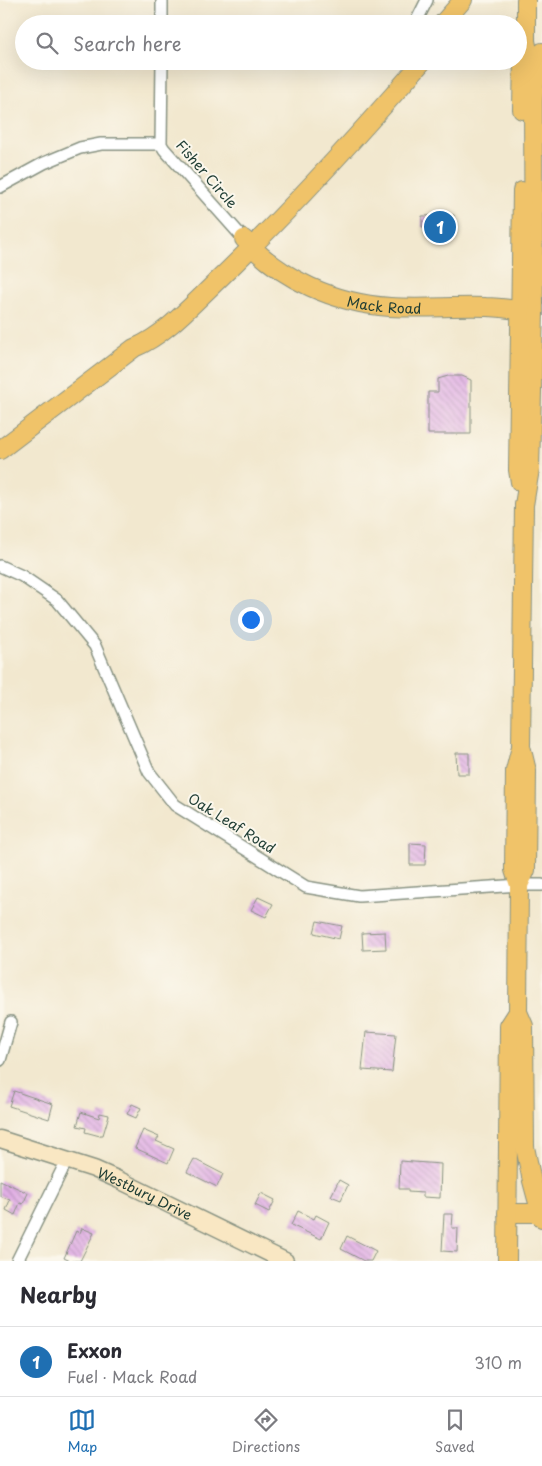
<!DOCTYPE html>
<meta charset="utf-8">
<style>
body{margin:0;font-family:"Playpen Sans",sans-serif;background:#f7f7f7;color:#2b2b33}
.you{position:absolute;left:250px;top:619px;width:18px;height:18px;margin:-12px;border:4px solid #fff;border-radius:50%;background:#1a73e8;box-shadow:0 0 0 8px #1a73e833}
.badge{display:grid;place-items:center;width:32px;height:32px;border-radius:50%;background:#1f6fb2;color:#fff;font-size:16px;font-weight:700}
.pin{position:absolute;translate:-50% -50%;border:2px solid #fff;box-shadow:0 1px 5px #0006}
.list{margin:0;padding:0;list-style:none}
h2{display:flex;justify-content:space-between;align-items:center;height:65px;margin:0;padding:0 20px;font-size:21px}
h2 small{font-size:16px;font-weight:400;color:#7c7c81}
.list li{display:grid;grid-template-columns:32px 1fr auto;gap:15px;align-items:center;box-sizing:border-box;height:70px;padding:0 20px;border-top:1px solid #e1e1e2}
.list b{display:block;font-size:19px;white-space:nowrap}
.list p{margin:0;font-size:16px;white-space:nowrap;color:#7c7c81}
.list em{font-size:16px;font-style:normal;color:#7c7c81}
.icon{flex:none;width:28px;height:28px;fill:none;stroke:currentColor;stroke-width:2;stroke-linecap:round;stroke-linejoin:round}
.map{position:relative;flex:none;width:542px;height:1261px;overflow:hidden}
.search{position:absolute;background:#fff;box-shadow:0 5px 20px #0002;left:15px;right:15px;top:15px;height:55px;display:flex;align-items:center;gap:12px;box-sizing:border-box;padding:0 18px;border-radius:28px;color:#7c7c81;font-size:19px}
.sheet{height:135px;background:#fff}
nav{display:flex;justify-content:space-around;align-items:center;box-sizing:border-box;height:70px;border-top:1px solid #e1e1e2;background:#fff;font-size:14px;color:#7c7c81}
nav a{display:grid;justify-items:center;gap:2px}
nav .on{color:#1f6fb2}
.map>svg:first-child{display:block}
.building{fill:url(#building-back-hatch)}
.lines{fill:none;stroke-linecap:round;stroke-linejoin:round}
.street-casing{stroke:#889282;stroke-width:14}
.secondary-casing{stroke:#889282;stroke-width:19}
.primary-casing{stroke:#889282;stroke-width:20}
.street{stroke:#fff;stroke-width:11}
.secondary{stroke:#f9e7c3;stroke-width:16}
.primary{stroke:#f0c369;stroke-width:18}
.labels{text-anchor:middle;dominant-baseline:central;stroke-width:4;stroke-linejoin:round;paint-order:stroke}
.street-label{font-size:14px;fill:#1f3d34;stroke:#fbf7ec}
</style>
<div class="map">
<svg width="542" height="1261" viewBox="0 0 542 1261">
<defs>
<pattern id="building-back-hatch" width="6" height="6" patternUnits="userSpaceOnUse" patternTransform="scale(1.25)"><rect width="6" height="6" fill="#e1afe5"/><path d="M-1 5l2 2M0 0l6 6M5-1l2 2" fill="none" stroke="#b690ba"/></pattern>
</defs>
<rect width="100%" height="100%" fill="#fbf7ec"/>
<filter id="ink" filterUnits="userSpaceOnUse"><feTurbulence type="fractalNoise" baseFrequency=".02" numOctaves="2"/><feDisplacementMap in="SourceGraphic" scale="10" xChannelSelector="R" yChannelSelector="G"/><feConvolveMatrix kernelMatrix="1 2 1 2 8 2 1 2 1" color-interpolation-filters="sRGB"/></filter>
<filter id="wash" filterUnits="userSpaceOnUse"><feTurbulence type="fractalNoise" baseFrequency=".0096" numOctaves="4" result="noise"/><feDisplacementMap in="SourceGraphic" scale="20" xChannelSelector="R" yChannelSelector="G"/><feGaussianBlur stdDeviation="1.12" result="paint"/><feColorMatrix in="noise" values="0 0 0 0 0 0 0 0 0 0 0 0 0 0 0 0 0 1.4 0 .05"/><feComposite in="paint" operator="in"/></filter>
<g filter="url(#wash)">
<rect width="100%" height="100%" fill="#f2e8cf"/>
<g id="blocks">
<path class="building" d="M454,215V227H422V216Z
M448,376H462L471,380V434H428V392H438V379Z
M456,753H469V774H457Z
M410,843L426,844L425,865H410Z
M258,897L273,904L266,917L251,910Z
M317,921L342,926L339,939L314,933Z
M385,932L386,949L363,950L362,933Z
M366,1032L396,1034L392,1072L362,1070Z
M14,1091L53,1104L49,1119L9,1106Z
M132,1104L141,1108L136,1118L127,1114Z
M81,1112L99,1118L100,1113L109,1115L103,1135H100V1136L85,1132L86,1128L77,1126Z
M143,1130L159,1137L156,1141L174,1149L168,1163L135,1148Z
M194,1159L223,1174L217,1187L187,1172Z
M400,1161L441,1164L440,1198L423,1197V1193L408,1192V1189H399Z
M0,1180L28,1193L23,1204L20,1203L15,1215L6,1210L10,1200L0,1196Z
M339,1180L348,1185L341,1200L331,1196Z
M261,1193L275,1200L269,1212L255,1205Z
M298,1211L314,1219L316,1215L329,1222L321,1239L291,1225Z
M444,1214H453L452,1228H458L457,1252L442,1251Z
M82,1228L94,1233L80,1261H70L64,1258L76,1231L80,1233Z
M347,1236L376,1251L371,1261H364L341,1249Z"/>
</g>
</g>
<g filter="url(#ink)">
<use href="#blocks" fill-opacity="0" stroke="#889282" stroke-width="1"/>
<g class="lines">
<defs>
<path id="street" d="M162,24V0
M415,24L427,0
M161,144L164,149L244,239
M161,144L162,61
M0,187L44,163L80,148L101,144H161
M0,566L22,576L57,600L95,646L149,772L175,805L306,887L359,896L519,885H542
M0,1060L11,1022
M17,1261L67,1160"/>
<g id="secondary">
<path id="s1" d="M0,1139L94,1169L119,1180L285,1261"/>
</g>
<g id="primary">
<path d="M526,0V41L528,51"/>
<path d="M442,24L463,0"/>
<path d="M542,52L535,83L533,101L534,313L530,469L524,505L521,747L515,771L514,870L519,885L518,1012L524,1026L525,1147L532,1181L542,1218"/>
<path d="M522,110L523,52L526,41"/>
<path id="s2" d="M244,239C282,280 334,303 390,307C422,309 454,306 486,307C501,307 516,310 531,312"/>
<path d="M0,450L134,348C164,336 192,305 216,282C289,212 357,137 423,61"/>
<path d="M520,482L518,470L522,191"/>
<path d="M519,885L526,870L527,771L522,750"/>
<path d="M507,1213H541"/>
<path d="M507,1261L509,1026L518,1012"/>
</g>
</defs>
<use href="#street" class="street-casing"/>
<use href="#secondary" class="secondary-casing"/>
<use href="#primary" class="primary-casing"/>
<use href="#street" class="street"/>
<use href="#secondary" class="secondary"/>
<use href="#primary" class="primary"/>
</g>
</g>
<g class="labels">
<g class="street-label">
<text transform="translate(207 174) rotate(49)">Fisher Circle</text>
<text stroke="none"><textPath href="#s2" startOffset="159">Mack Road</textPath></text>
<text transform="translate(232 823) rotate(32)">Oak Leaf Road</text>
<text stroke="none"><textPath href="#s1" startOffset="155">Westbury Drive</textPath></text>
</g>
</g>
</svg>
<div class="you"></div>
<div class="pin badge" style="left:440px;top:227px">1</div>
<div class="search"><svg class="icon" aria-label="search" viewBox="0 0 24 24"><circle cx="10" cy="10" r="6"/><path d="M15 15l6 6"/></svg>Search here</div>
</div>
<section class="sheet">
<h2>Nearby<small></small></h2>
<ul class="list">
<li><span class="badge">1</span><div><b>Exxon</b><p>Fuel · Mack Road</p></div><em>310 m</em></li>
</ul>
</section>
<nav>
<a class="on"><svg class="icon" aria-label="map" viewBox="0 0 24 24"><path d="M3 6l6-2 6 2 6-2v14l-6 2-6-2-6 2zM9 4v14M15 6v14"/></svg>Map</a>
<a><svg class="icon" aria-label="directions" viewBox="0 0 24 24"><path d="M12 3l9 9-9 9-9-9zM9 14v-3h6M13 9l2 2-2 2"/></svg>Directions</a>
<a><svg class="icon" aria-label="saved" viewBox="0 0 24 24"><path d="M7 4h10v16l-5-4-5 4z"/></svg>Saved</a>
</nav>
